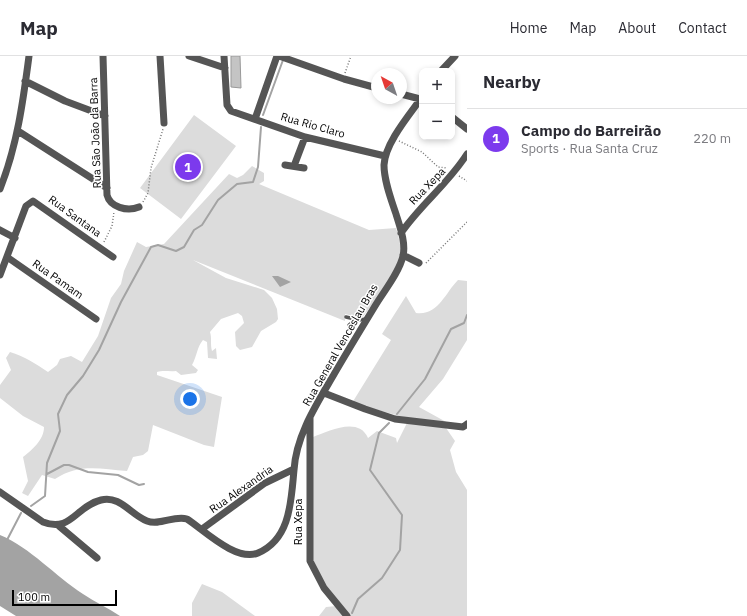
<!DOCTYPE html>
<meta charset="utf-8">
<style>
body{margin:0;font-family:"IBM Plex Sans",sans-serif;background:#f7f7f7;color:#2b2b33}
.controls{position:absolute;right:12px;top:12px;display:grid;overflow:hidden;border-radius:8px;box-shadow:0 2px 6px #0003}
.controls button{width:36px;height:36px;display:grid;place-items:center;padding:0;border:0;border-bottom:1px solid #e1e1e2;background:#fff;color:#2b2b33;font:20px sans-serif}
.compass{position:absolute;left:371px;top:12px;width:36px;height:36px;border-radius:50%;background:#fff;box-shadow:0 2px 6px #0003;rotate:320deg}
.scale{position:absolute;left:12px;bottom:10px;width:105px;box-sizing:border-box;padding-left:4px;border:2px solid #000;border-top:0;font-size:11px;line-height:14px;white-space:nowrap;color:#000;-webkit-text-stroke:3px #fff;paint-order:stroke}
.you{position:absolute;left:190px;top:343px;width:14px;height:14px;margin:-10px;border:3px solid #fff;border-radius:50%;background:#1a73e8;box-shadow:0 0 0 6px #1a73e833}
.badge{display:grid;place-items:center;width:26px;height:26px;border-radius:50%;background:#7c3aed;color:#fff;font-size:13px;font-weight:700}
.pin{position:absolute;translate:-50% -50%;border:2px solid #fff;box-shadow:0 1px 4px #0006}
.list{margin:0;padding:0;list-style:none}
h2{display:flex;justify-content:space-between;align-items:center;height:52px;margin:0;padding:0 16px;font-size:17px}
h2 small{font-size:13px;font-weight:400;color:#7c7c81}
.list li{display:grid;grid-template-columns:26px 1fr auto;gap:12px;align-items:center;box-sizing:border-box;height:60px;padding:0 16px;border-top:1px solid #e1e1e2}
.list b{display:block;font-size:15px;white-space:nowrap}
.list p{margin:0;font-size:13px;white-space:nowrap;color:#7c7c81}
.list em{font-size:13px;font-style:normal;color:#7c7c81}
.map{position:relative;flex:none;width:467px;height:560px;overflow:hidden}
header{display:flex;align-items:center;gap:24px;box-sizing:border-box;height:56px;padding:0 20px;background:#fff;border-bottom:1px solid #e1e1e2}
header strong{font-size:19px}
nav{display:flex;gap:22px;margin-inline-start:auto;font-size:14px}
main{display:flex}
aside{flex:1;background:#fff}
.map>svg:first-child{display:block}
.green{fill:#dcdcdc}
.water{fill:#a3a3a3}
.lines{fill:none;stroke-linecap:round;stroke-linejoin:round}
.stream{stroke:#a3a3a3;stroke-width:2}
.building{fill:#c4c4c4;stroke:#999}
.path{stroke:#777;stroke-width:1.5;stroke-dasharray:1 2;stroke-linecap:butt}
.lane{stroke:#555;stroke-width:3.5}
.street{stroke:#555;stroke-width:7}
.labels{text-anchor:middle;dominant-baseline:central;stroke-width:3;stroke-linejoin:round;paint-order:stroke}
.street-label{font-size:11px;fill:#000;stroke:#fff}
</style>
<header>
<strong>Map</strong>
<nav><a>Home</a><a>Map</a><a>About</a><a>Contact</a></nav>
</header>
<main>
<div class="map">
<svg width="467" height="560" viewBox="0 0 467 560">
<rect width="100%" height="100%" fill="#fff"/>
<path class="green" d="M194,59L236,90L181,163L140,132Z
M252,110L264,117V125L259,128L369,174L396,172C399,182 402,193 400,203C395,219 373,248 362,262L345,258V265L193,204L226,222L264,234L272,242L277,253L278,263L276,266L261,275L252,291L240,294L236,290L235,276L244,267L242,260L238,257L221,263L210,276C212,282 210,288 212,295L216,292L217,303L208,302L207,286L203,284C197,291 197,300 192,309L198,314L196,317L181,319L176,315C169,316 164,314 157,316V319L222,341L214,391L204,389L153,369L148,395L143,399L133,401L127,415C100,413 79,407 55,423L42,419L28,440L22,437L28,425L23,401C32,394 44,384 44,371L23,360L0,342V329L11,314L6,302L10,296C24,300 36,308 48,316L57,309L60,303L71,300L82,306L98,280L111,242L121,228L124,215L137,186L146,191L164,188L229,118L237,122L243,119Z
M458,224L467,225V284L443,323L419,351L448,367L407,362L352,347L391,284L382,278L406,240L416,257C438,260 445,237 458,224Z
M407,367L446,372L455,385L450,394L456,416L467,434V560H319L326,551L337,550L313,507V381C328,375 359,360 368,382L377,375L396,382L397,387Z
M202,528L222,536L255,560H192V547Z"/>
<path class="water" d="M272,220H278L291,226L280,231Z
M0,479C31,492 55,520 83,538C95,546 108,552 120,560H16L0,550Z"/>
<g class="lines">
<path class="stream" d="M263,59L283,4
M397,358L425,323L451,273L464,267L467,259
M47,418L64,409H69L88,416L118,419L139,429L144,428
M31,450L45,440L47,407L60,375L58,358L67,339L83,320L99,294L121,246L151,191L158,189L176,195L184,191L194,174L202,169L218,144L237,128L253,126L258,111L261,71
M7,484L21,457
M352,557L358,543L382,522L400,494L402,459L370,414L379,377L389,367"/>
</g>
<path class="building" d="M231,0H240L241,32L231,31Z"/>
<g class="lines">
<path class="path" d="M345,17L351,0
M399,85L422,96L438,111L447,112
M459,120L467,125
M143,146L148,137L151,112L163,73
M104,186L112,170L114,156
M426,207L467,166"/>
<path class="lane" d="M346,261L359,264L366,263
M349,269L355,264"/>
<path class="street" d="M103,0L107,139C110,151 127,156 139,151
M160,0L164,67
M189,0L225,12
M224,0L227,49L231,55L305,81L385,100
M279,0L344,23L377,32
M441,15L455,0
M25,25L65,45L105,60
M401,38L420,43
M452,61L467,73
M255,63L277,0
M18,75L107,132
M285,109L304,112
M294,110L305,81
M0,133C17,90 23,46 29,0
M0,174L15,182
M401,177C421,148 448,128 467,98
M403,199L419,207
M7,201L96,263
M0,219L26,150L33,145L113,201
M324,337L365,353L395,363L463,371L467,368
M310,362V505L324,532L347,560
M0,436L43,466C71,477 76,450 101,444C120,439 131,459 147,465C160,470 174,459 187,463C204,474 236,506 258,497C291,483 291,444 294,414C296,380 316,349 333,320C347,296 361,273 375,250C384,235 399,217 403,200C406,187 400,171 396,158C391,143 384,125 384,109C385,87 410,58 422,41
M59,470L97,502
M202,473L265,427L294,413"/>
</g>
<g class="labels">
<g class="street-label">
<text transform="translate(313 69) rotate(16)">Rua Rio Claro</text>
<text transform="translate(95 77) rotate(-92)">Rua São João da Barra</text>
<text transform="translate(427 130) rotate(-46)">Rua Xepa</text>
<text transform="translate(75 160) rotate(36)">Rua Santana</text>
<text transform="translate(58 223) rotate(35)">Rua Pamam</text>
<text transform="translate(340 289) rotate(-60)">Rua General Venceslau Bras</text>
<text transform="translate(241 433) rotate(-35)">Rua Alexandria</text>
<text transform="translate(298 466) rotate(-90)">Rua Xepa</text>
</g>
</g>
</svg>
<div class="controls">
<button>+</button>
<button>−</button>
</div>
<svg class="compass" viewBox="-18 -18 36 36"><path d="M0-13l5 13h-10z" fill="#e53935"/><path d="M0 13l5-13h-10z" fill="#7c7c81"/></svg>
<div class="scale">100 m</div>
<div class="you"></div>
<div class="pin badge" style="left:188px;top:111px">1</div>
</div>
<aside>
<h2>Nearby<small></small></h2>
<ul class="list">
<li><span class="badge">1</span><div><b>Campo do Barreirão</b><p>Sports · Rua Santa Cruz</p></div><em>220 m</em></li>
</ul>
</aside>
</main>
